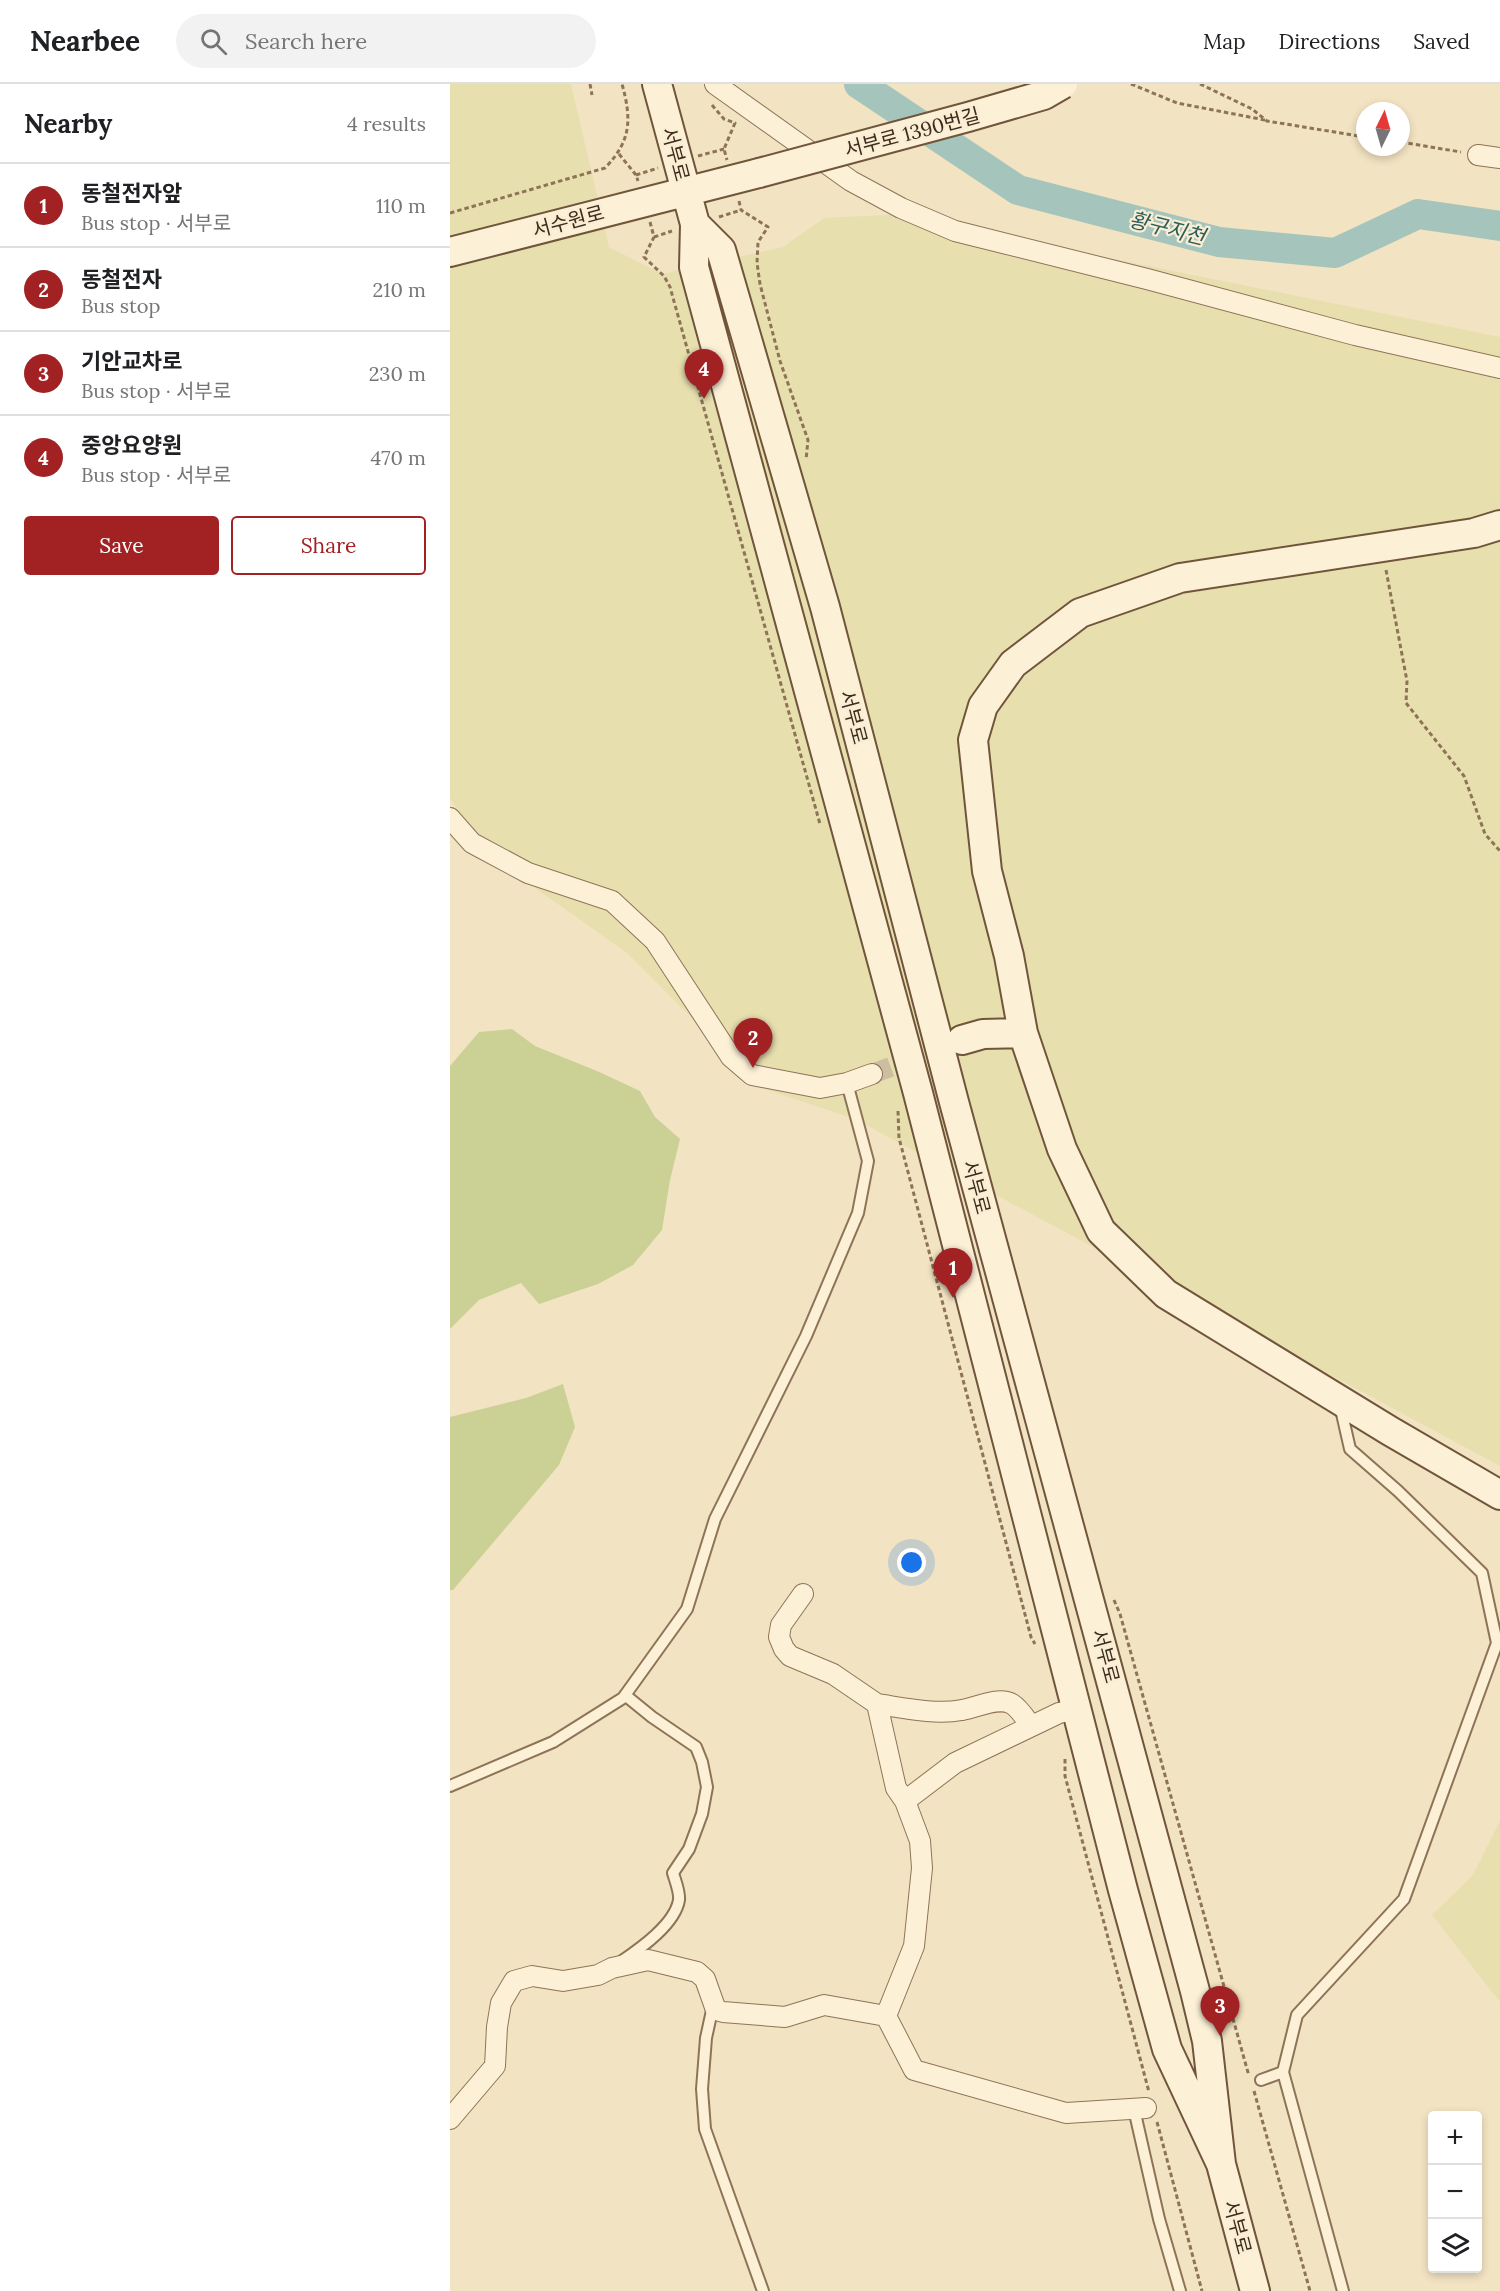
<!DOCTYPE html>
<meta charset="utf-8">
<style>
body{margin:0;font-family:Lora,"Noto Sans KR",serif;background:#f2f2f2;color:#202124}
.controls{position:absolute;right:18px;bottom:18px;display:grid;overflow:hidden;border-radius:6px;box-shadow:0 3px 9px #0003}
.controls button{width:54px;height:54px;display:grid;place-items:center;padding:0;border:0;border-bottom:2px solid #e0e0e0;background:#fff;color:#202124;font:30px sans-serif}
.compass{position:absolute;left:906px;top:18px;width:54px;height:54px;border-radius:50%;background:#fff;box-shadow:0 3px 9px #0003;rotate:5deg}
.you{position:absolute;left:462px;top:1479px;width:21px;height:21px;margin:-15px;border:4px solid #fff;border-radius:50%;background:#1a73e8;box-shadow:0 0 0 9px #1a73e833}
.badge{display:grid;place-items:center;width:39px;height:39px;border-radius:50%;background:#a22224;color:#fff;font-size:20px;font-weight:700}
.pin{position:absolute;translate:-50% -50px;filter:drop-shadow(0 2px 3px #0008)}
.pin::after{content:'';position:absolute;top:32px;width:21px;height:18px;background:inherit;clip-path:polygon(0 0,100% 0,50% 100%)}
.list{margin:0;padding:0;list-style:none}
h2{display:flex;justify-content:space-between;align-items:center;height:78px;margin:0;padding:0 24px;font-size:26px}
h2 small{font-size:20px;font-weight:400;color:#757577}
.list li{display:grid;grid-template-columns:39px 1fr auto;gap:18px;align-items:center;box-sizing:border-box;height:84px;padding:0 24px;border-top:2px solid #e0e0e0}
.list b{display:block;font-size:22px;white-space:nowrap}
.list p{margin:0;font-size:20px;white-space:nowrap;color:#757577}
.list em{font-size:20px;font-style:normal;color:#757577}
.actions{display:flex;gap:12px;padding:18px 24px}
.actions a{flex:1;padding:14px 0;border:2px solid #a22224;border-radius:6px;text-align:center;font-size:21px;color:#a22224}
.actions .main{background:#a22224;color:#fff}
.icon{flex:none;width:33px;height:33px;fill:none;stroke:currentColor;stroke-width:2;stroke-linecap:round;stroke-linejoin:round}
.map{position:relative;flex:none;width:1050px;height:2207px;overflow:hidden}
header{display:flex;align-items:center;gap:36px;box-sizing:border-box;height:84px;padding:0 30px;background:#fff;border-bottom:2px solid #e0e0e0}
header strong{font-size:28px}
nav{display:flex;gap:33px;margin-inline-start:auto;font-size:21px}
.search{width:420px;height:54px;background:#f2f2f2;display:flex;align-items:center;gap:15px;box-sizing:border-box;padding:0 21px;border-radius:33px;color:#757577;font-size:22px}
main{display:flex}
aside{flex:1;background:#fff}
.map>svg:first-child{display:block}
.farmland{fill:#e8dfaf}
.green{fill:#cbd195}
.lines{fill:none;stroke-linecap:round;stroke-linejoin:round}
.river{stroke:#a5c4bb;stroke-width:30}
.street-tunnel{stroke:#cebea1;stroke-width:20;stroke-dasharray:20 10;stroke-linecap:butt}
.lane-casing{stroke:#8e7457;stroke-width:14}
.street-casing{stroke:#8e7457;stroke-width:22}
.secondary-casing{stroke:#70553b;stroke-width:32}
.path{stroke:#8e7457;stroke-width:3;stroke-dasharray:4.5 3;stroke-linecap:butt}
.lane{stroke:#fcf0d7;stroke-width:10}
.street{stroke:#fcf0d7;stroke-width:20}
.secondary{stroke:#fcf0d7;stroke-width:28}
.secondary-bridge-casing{stroke:#70553b;stroke-width:32;stroke-linecap:butt}
.secondary-bridge{stroke:#fcf0d7;stroke-width:28}
.labels{text-anchor:middle;dominant-baseline:central;stroke-width:4.5;stroke-linejoin:round;paint-order:stroke}
.street-label{font-size:20px;fill:#3c2c1d;stroke:#f9edd3}
.water-label{font-size:21px;font-style:italic;fill:#2b5d5a;stroke:#f9edd3}
</style>
<header>
<strong>Nearbee</strong>
<div class="search"><svg class="icon" aria-label="search" viewBox="0 0 24 24"><circle cx="10" cy="10" r="6"/><path d="M15 15l6 6"/></svg>Search here</div>
<nav><a>Map</a><a>Directions</a><a>Saved</a></nav>
</header>
<main>
<aside>
<h2>Nearby<small>4 results</small></h2>
<ul class="list">
<li><span class="badge">1</span><div><b>동철전자앞</b><p>Bus stop · 서부로</p></div><em>110 m</em></li>
<li><span class="badge">2</span><div><b>동철전자</b><p>Bus stop</p></div><em>210 m</em></li>
<li><span class="badge">3</span><div><b>기안교차로</b><p>Bus stop · 서부로</p></div><em>230 m</em></li>
<li><span class="badge">4</span><div><b>중앙요양원</b><p>Bus stop · 서부로</p></div><em>470 m</em></li>
</ul>
<div class="actions"><a class="main">Save</a><a>Share</a></div>
</aside>
<div class="map">
<svg width="1050" height="2207" viewBox="0 0 1050 2207">
<rect width="100%" height="100%" fill="#f2e3c2"/>
<path class="farmland" d="M0,0H121L159,163L212,190L333,163L374,134L477,129L629,168L1050,253V1382L405,1035L312,1004L177,869L33,767L0,714Z
M1050,1737V1918L982,1831L1023,1791Z"/>
<path class="green" d="M62,945L85,962L147,987L190,1007L205,1033L230,1055L220,1096L212,1146L183,1181L148,1200L89,1220L71,1199L29,1216L0,1245V982L29,948Z
M113,1300L125,1343L109,1381L3,1506H0V1333L76,1314Z"/>
<g class="lines">
<path class="river" d="M409,0L568,106L769,158L885,169L968,130L1050,142"/>
<path class="street-tunnel" d="M422,990L501,960"/>
<defs>
<path id="lane" d="M890,1321L900,1365L948,1407L1032,1489L1047,1559L954,1815L847,1931L833,1988L893,2207
M0,1702L103,1658L173,1614L237,1525L265,1435L356,1252L408,1129L418,1077L397,999
M172,1877C191,1864 225,1840 229,1816C230,1808 225,1796 223,1789L239,1765L252,1730L257,1703L252,1678L246,1663L202,1633L175,1611
M263,1922L256,1954L252,2005L255,2045L313,2207
M811,1996L833,1988
M684,2025L709,2135L730,2207"/>
<path id="street" d="M265,0L401,97L451,124L505,147L697,195L905,251L1050,284
M1028,71L1050,74
M0,734L22,759L78,789L162,817L205,857L281,973L302,991L370,1004L397,999L422,990
M353,1510L331,1541L329,1553L334,1565L340,1572L383,1590L427,1620L446,1704L455,1717
M427,1620C454,1624 485,1631 512,1626C526,1624 548,1612 562,1620C569,1624 576,1635 581,1642
M436,1932L464,1862L472,1784L470,1757L455,1717L505,1679L609,1629L627,1625
M0,2035L45,1982L47,1943L51,1919L64,1897L82,1892L113,1897L148,1891L162,1884L198,1876L247,1888L255,1895L266,1926L273,1928L335,1933L374,1921L436,1932L464,1986L616,2029L696,2024"/>
<path id="secondary" d="M207,0L245,140L244,183L468,1009L673,1806L717,1965L771,2080
M245,140L271,166L375,523L504,1018L745,1907L757,1957L771,2080L805,2207
M0,168L309,89
M1050,441L1024,449L730,494L630,529L563,580L533,622L523,656L537,787L559,872L573,949L612,1065L651,1147L716,1210L940,1347L1050,1411
M512,956L533,950L573,949"/>
</defs>
<use href="#lane" class="lane-casing"/>
<use href="#street" class="street-casing"/>
<use href="#secondary" class="secondary-casing"/>
<path class="path" d="M140,0L142,11
M681,0L727,19L815,36
M750,0L802,25L817,37L915,53
M262,21L274,35L285,39L274,65L277,76
M951,58L1011,68
M169,70L186,91L188,97
M248,72L274,65
M186,91L208,84
M289,117L291,126L318,143L308,158L307,179L310,200L330,277L358,356L356,376
M0,129L155,84C181,57 182,36 172,0
M269,133L291,126
M200,138L204,153L194,173L214,192L220,203L370,740
M204,153L222,147
M936,486L957,597L956,619L1014,692L1035,750L1050,767
M448,1027L449,1054L581,1553L585,1560
M664,1516L670,1530L799,1992
M615,1675V1692L699,2008
M804,2007L860,2207
M707,2038L752,2207"/>
<use href="#lane" class="lane"/>
<use href="#street" class="street"/>
<use href="#secondary" class="secondary"/>
<defs>
<path id="secondary-bridge" d="M309,89L518,33L594,11L613,0"/>
</defs>
<use href="#secondary-bridge" class="secondary-bridge-casing"/>
<use href="#secondary-bridge" class="secondary-bridge"/>
</g>
<g class="labels">
<g class="street-label">
<text transform="translate(462 48) rotate(-15)">서부로 1390번길</text>
<text transform="translate(226 70) rotate(75)">서부로</text>
<text transform="translate(118 137) rotate(-15)">서수원로</text>
<text transform="translate(404 633) rotate(75)">서부로</text>
<text transform="translate(527 1103) rotate(75)">서부로</text>
<text transform="translate(656 1572) rotate(75)">서부로</text>
<text transform="translate(788 2143) rotate(75)">서부로</text>
</g>
<g class="water-label">
<text transform="translate(717 144) rotate(14)">황구지천</text>
</g>
</g>
</svg>
<div class="controls">
<button>+</button>
<button>−</button>
<button><svg class="icon" aria-label="layers" viewBox="0 0 24 24"><path d="M12 4l9 5-9 5-9-5zM3 14l9 5 9-5"/></svg></button>
</div>
<svg class="compass" viewBox="-18 -18 36 36"><path d="M0-13l5 13h-10z" fill="#e53935"/><path d="M0 13l5-13h-10z" fill="#757577"/></svg>
<div class="you"></div>
<div class="pin badge" style="left:503px;top:1214px">1</div>
<div class="pin badge" style="left:303px;top:984px">2</div>
<div class="pin badge" style="left:770px;top:1952px">3</div>
<div class="pin badge" style="left:254px;top:315px">4</div>
</div>
</main>
